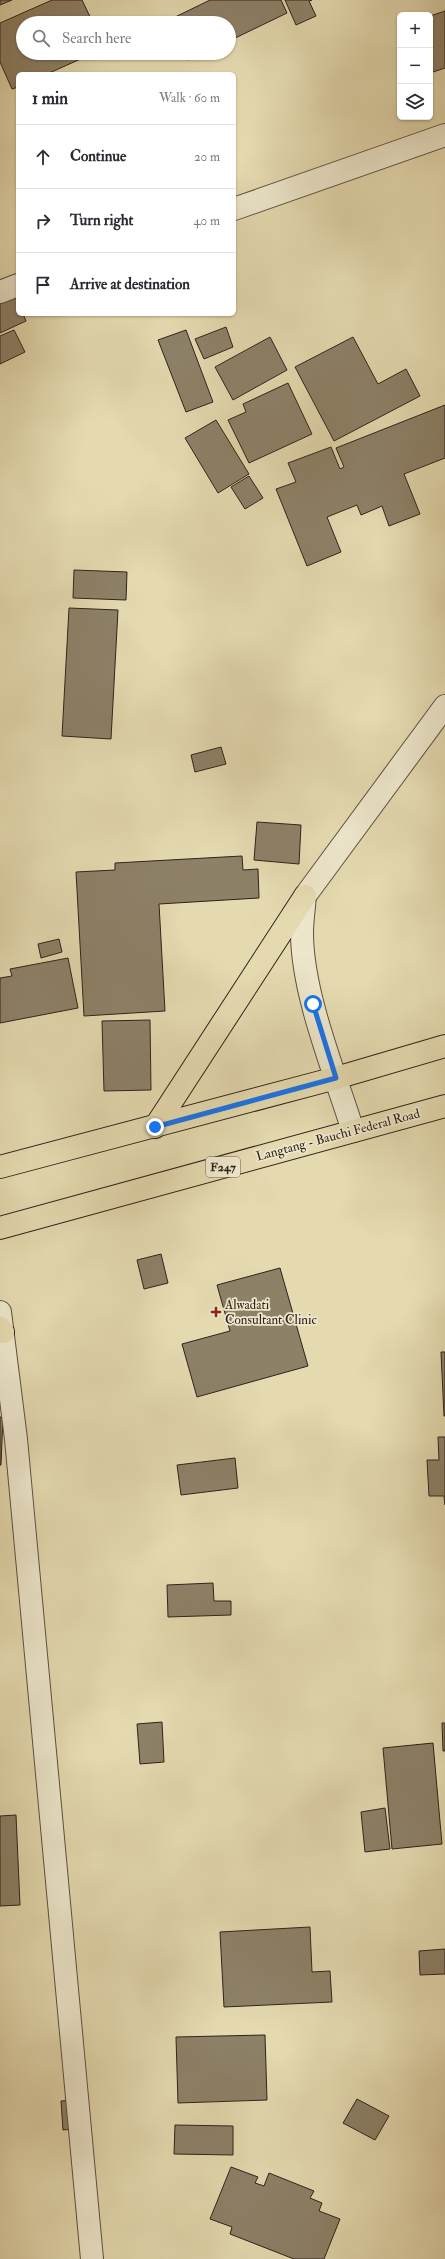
<!DOCTYPE html>
<meta charset="utf-8">
<style>
body{margin:0;font-family:"IM FELL Double Pica",serif;background:#f2f2f3;color:#2b2b33}
.controls{position:absolute;right:12px;top:12px;display:grid;overflow:hidden;border-radius:6px;box-shadow:0 1px 3px #0004}
.controls button{width:36px;height:36px;display:grid;place-items:center;padding:0;border:0;border-bottom:1px solid #e1e1e2;background:#fff;color:#2b2b33;font:20px sans-serif}
.stop{position:absolute;width:12px;height:12px;margin:-9px;border:3px solid #1a73e8;border-radius:50%;background:#fff}
.stop.end{background:#1a73e8;border-color:#fff;box-shadow:0 1px 4px #0008}
.list{margin:0;padding:0;list-style:none}
h2{display:flex;justify-content:space-between;align-items:center;height:52px;margin:0;padding:0 16px;font-size:17px}
h2 small{font-size:13px;font-weight:400;color:#7c7c81}
.list li{display:grid;grid-template-columns:26px 1fr auto;gap:12px;align-items:center;box-sizing:border-box;height:64px;padding:0 16px;border-top:1px solid #e1e1e2}
.list b{display:block;font-size:15px;white-space:nowrap}
.list em{font-size:13px;font-style:normal;color:#7c7c81}
.icon{flex:none;width:22px;height:22px;fill:none;stroke:currentColor;stroke-width:2;stroke-linecap:round;stroke-linejoin:round}
.map{position:relative;flex:none;width:445px;height:2259px;overflow:hidden}
.search{position:absolute;background:#fff;box-shadow:0 1px 3px #0004;left:16px;top:16px;width:220px;height:44px;display:flex;align-items:center;gap:10px;box-sizing:border-box;padding:0 14px;border-radius:22px;color:#7c7c81;font-size:15px}
.panel{position:absolute;background:#fff;box-shadow:0 1px 3px #0004;left:16px;top:72px;width:220px;height:244px;border-radius:6px}
.map>svg:first-child{display:block}
.building{fill:#8d8168;stroke:#2f221b}
.lines{fill:none;stroke-linecap:round;stroke-linejoin:round}
.minor-casing{stroke:#5c5040;stroke-width:24}
.tertiary-casing{stroke:#5c5040;stroke-width:24}
.primary-casing{stroke:#2f221b;stroke-width:24}
.minor{stroke:#ede6cb;stroke-width:22}
.tertiary{stroke:#ede6cb;stroke-width:22}
.primary{stroke:#e4d9af;stroke-width:22}
.route{stroke:#1a73e8;stroke-width:5}
.poi-dot{fill:#8f2418;stroke:#ede6cb;stroke-width:1.5}
.labels{text-anchor:middle;dominant-baseline:central;stroke-width:3.5;stroke-linejoin:round;paint-order:stroke}
.shield{fill:#ede6cb;stroke:#685d50;stroke-width:1}
.shield-label{font-size:12px;font-weight:bold;fill:#2f221b}
.street-label{font-size:13px;fill:#2f221b;stroke:#ede6cb}
.poi-label{font-size:13px;fill:#2f221b;stroke:#ede6cb;text-anchor:start}
</style>
<div class="map">
<svg width="445" height="2259" viewBox="0 0 445 2259">
<rect width="100%" height="100%" fill="#e4d9af"/>
<filter id="stains"><feTurbulence type="fractalNoise" baseFrequency=".005" numOctaves="4"/><feColorMatrix values="0 0 0 0 .2 0 0 0 0 .09 0 0 0 0 .02 0 0 0 .5 -.17"/></filter>
<radialGradient id="worn" r=".72"><stop offset=".6" stop-color="#630" stop-opacity="0"/><stop offset="1" stop-color="#630" stop-opacity=".3"/></radialGradient>
<path class="building" d="M0,0H12L0,5Z
M52,0H82L93,23H23V53H94L47,74H18V87L12,89L0,62V23Z
M210,0H281L287,13L229,41V23H170L169,20Z
M285,0H312L309,1L316,16L296,25Z
M445,11V68L430,73V16Z
M184,53H203L187,60Z
M13,293L18,303V314H23L26,321L0,333V299Z
M226,327L233,347L204,359L195,339Z
M14,330L25,352L0,364V336Z
M186,330L213,402L186,412L158,340Z
M270,337L287,370L233,400L215,367Z
M353,337L378,384L406,369L420,396L334,441L295,367Z
M288,383L312,434L249,463L228,420L246,412L243,404Z
M445,405V458L404,474L420,514L389,526L382,506L361,515L357,505L327,517L341,552L307,566L276,489L296,482L288,463L331,447L340,469L344,467L336,448Z
M216,420L249,474L218,493L185,438Z
M249,476L263,498L245,509L231,487Z
M74,570L127,572L126,600L73,598Z
M69,608L118,610L111,739L62,736Z
M221,747L226,764L195,772L191,755Z
M257,822L301,825L299,864L254,860Z
M242,856L243,870L258,869L259,898L159,904L165,1011L84,1016L76,872L115,870V863Z
M59,939L62,952L41,958L38,944Z
M68,958L78,1008L0,1023V978L12,976L10,969Z
M150,1020L151,1090L104,1091L102,1021Z
M161,1254L168,1283L144,1289L137,1260Z
M280,1268L308,1366L197,1397L182,1344L230,1331L217,1285Z
M441,1352H445V1416H444Z
M0,1417H3L1,1465H0Z
M438,1437H445V1505L444,1496H429L427,1460H439Z
M235,1458L238,1488L181,1495L177,1465Z
M213,1583L214,1601H231V1615L168,1617L167,1585Z
M162,1722L164,1762L140,1764L137,1724Z
M442,1723H445V1751H443Z
M433,1743L442,1844L392,1849L383,1748Z
M385,1808L390,1849L365,1852L361,1812Z
M16,1815L20,1905L0,1906V1816Z
M310,1927L312,1972L330,1971L332,2002L224,2007L220,1932Z
M445,1949V1974L420,1975L419,1951Z
M265,2035L267,2100L178,2103L176,2037Z
M357,2099L389,2116L375,2140L343,2123Z
M72,2100L75,2129L63,2130L61,2101Z
M175,2125L233,2126V2155L174,2154Z
M231,2167L258,2177L255,2183L264,2186L269,2173L314,2191L310,2198L322,2203L319,2211L340,2219L324,2259H294L230,2234L232,2227L210,2219Z"/>
<g class="lines">
<defs>
<path id="minor" d="M234,209L445,135
M0,292L18,285
M0,1312L16,1439L92,2259"/>
<path id="tertiary" d="M353,1131C335,1073 302,994 302,933C302,921 304,908 305,896L445,706"/>
<path id="primary" d="M155,1127L305,896
M0,1167L336,1078L445,1046
M0,1228L445,1106
M0,1328L3,1332"/>
</defs>
<use href="#minor" class="minor-casing"/>
<use href="#tertiary" class="tertiary-casing"/>
<use href="#primary" class="primary-casing"/>
<use href="#minor" class="minor"/>
<use href="#tertiary" class="tertiary"/>
<use href="#primary" class="primary"/>
</g>
<g class="lines">
<path class="route" d="M155,1127L336,1078L313,1004"/>
</g>
<path class="poi-dot" d="M214 1306h4v4h4v4h-4v4h-4v-4h-4v-4h4z"/>
<g class="labels">
<rect class="shield" x="206" y="1157" width="34" height="20" rx="3"/>
<g class="shield-label">
<text x="223" y="1167">F247</text>
</g>
<g class="street-label">
<text transform="translate(338 1135) rotate(-15)">Langtang - Bauchi Federal Road</text>
</g>
<g class="poi-label">
<text x="225" y="1305">Alwadati<tspan x="225" dy="15">Consultant Clinic</tspan></text>
</g>
</g>
<rect width="100%" height="100%" filter="url(#stains)"/>
<rect width="100%" height="100%" fill="url(#worn)"/>
</svg>
<div class="controls">
<button>+</button>
<button>−</button>
<button><svg class="icon" aria-label="layers" viewBox="0 0 24 24"><path d="M12 4l9 5-9 5-9-5zM3 14l9 5 9-5"/></svg></button>
</div>
<div class="stop" style="left:313px;top:1004px"></div>
<div class="stop end" style="left:155px;top:1127px"></div>
<div class="search"><svg class="icon" aria-label="search" viewBox="0 0 24 24"><circle cx="10" cy="10" r="6"/><path d="M15 15l6 6"/></svg>Search here</div>
<section class="panel">
<h2>1 min<small>Walk · 60 m</small></h2>
<ul class="list">
<li><svg class="icon" aria-label="ahead" viewBox="0 0 24 24"><path d="M12 20V5M6 11l6-6 6 6"/></svg><div><b>Continue</b></div><em>20 m</em></li>
<li><svg class="icon" aria-label="right" viewBox="0 0 24 24"><path d="M7 20v-9h11M14 6l5 5-5 5"/></svg><div><b>Turn right</b></div><em>40 m</em></li>
<li><svg class="icon" aria-label="arrive" viewBox="0 0 24 24"><path d="M6 21V4h12l-3 4 3 4H6"/></svg><div><b>Arrive at destination</b></div></li>
</ul>
</section>
</div>
